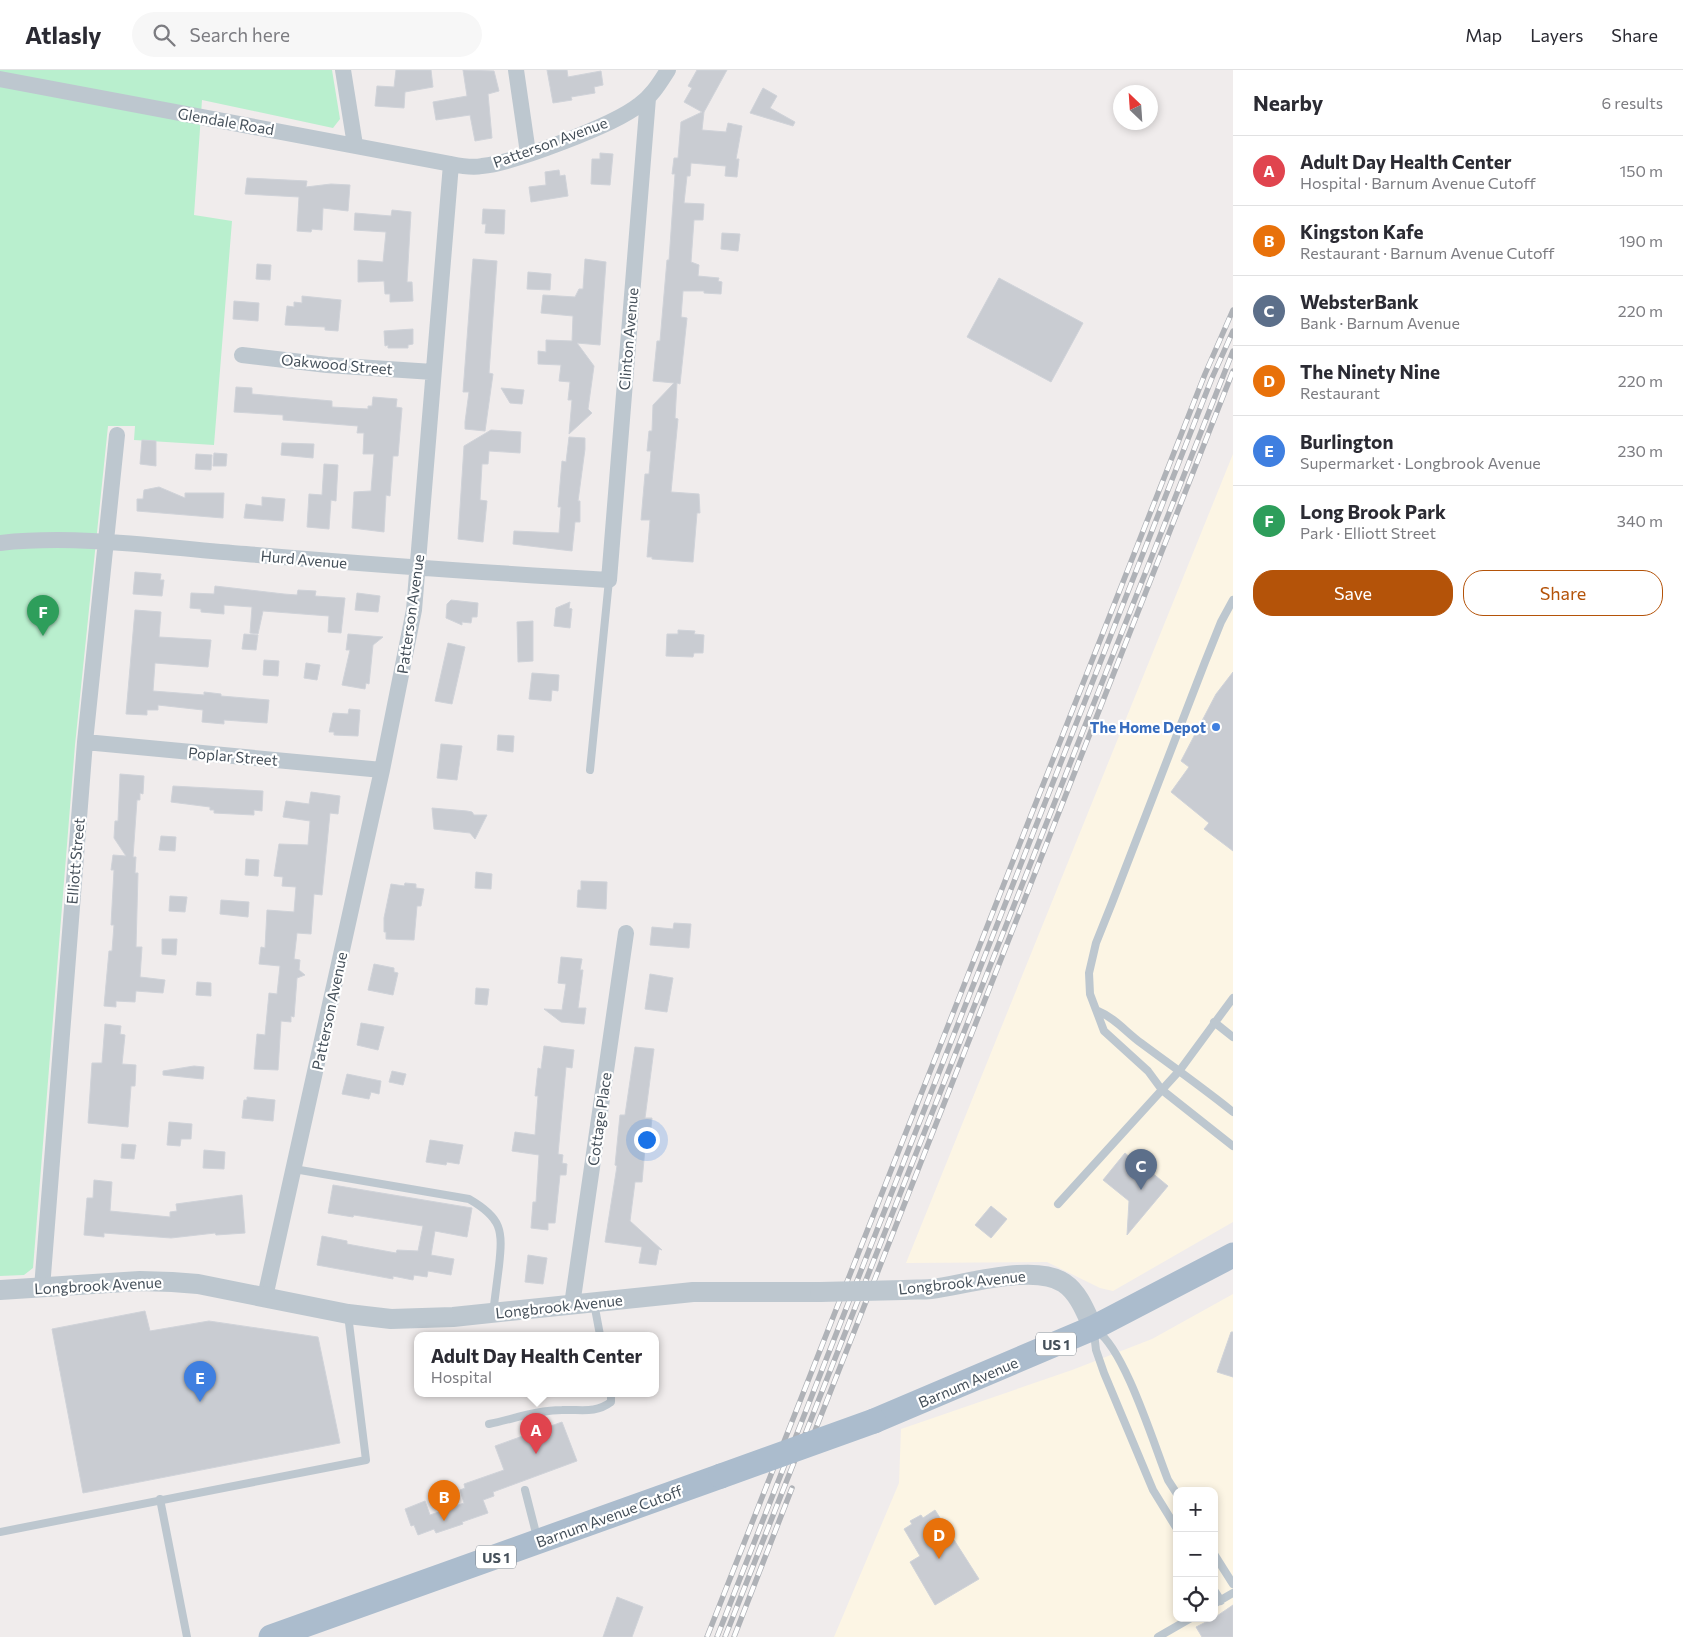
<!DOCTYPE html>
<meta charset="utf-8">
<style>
body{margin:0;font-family:Commissioner,sans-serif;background:#f7f7f7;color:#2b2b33}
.controls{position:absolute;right:15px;bottom:15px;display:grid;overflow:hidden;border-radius:10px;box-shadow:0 2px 8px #0003}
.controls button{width:45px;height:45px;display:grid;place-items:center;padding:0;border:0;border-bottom:1px solid #e1e1e2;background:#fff;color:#2b2b33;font:25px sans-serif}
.compass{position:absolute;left:1113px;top:15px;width:45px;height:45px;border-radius:50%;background:#fff;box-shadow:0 2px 8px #0003;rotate:335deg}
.you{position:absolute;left:646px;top:1069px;width:18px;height:18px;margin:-12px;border:4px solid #fff;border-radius:50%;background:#1a73e8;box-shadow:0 0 0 8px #1a73e833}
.badge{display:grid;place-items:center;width:32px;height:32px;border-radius:50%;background:#b45309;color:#fff;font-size:16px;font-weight:700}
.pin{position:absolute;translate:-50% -41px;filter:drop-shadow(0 1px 2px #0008)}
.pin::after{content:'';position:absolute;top:26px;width:18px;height:15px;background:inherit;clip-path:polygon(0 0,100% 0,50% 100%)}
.popup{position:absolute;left:414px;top:1262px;width:245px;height:65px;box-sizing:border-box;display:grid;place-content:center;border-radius:10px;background:#fff;filter:drop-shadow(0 1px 4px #0005);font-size:16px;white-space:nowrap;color:#7c7c81}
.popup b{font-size:19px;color:#2b2b33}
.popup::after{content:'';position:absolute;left:50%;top:100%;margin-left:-10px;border:10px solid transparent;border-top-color:#fff}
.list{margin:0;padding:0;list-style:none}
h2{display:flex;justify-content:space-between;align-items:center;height:65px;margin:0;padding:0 20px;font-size:21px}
h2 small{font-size:16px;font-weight:400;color:#7c7c81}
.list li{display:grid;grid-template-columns:32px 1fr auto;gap:15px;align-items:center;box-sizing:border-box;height:70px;padding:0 20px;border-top:1px solid #e1e1e2}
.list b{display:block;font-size:19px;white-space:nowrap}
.list p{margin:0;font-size:16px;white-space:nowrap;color:#7c7c81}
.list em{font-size:16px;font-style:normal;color:#7c7c81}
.actions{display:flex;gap:10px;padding:15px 20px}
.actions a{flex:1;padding:11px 0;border:1px solid #b45309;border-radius:20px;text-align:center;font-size:18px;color:#b45309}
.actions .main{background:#b45309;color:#fff}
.icon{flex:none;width:28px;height:28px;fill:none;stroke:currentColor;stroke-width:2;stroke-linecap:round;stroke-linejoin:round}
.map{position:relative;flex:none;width:1233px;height:1567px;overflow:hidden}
header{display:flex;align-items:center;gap:30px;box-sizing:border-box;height:70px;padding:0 25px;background:#fff;border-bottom:1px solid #e1e1e2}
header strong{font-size:24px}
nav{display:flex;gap:28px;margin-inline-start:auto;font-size:18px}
.search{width:350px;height:45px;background:#f7f7f7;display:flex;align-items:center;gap:12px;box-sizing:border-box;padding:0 18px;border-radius:28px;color:#7c7c81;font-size:19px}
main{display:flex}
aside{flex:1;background:#fff}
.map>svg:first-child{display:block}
.commercial{fill:#fcf5e4;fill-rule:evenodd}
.green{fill:#b9efce}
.building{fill:#c9ccd2;stroke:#d0d3d9}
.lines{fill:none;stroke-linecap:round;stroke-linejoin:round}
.service{stroke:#bdc7cf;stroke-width:8}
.minor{stroke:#bdc7cf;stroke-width:16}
.tertiary{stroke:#bdc7cf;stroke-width:20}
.primary{stroke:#abbccd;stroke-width:25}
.rail-casing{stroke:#afb2b7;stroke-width:5.5}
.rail{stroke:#fff;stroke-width:4;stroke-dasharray:11;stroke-linecap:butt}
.tertiary-bridge{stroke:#bdc7cf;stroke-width:20}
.primary-bridge{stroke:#abbccd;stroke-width:25}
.shop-dot{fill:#3f7fe0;stroke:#fff;stroke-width:2}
.labels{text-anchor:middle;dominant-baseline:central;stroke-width:4.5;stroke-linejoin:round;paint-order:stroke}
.shield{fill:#fff;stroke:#7d848c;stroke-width:1}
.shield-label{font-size:14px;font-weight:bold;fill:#45505a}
.street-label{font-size:15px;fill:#45505a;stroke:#fff}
.shop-label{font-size:15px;font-weight:bold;fill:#366cbe;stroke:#fff;text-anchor:end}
</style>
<header>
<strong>Atlasly</strong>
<div class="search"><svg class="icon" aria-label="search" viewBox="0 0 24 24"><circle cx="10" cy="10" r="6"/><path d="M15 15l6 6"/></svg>Search here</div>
<nav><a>Map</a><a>Layers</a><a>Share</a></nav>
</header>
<main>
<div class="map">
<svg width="1233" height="1567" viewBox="0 0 1233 1567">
<rect width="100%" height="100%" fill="#f0ecec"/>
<path class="commercial" d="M1233,384V1152L1113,1221L1100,1218L1047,1192L906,1193Z
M1233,1224V1567H834L899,1413L901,1359L1072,1300L1152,1269ZM1177,1421H1214V1548H1177Z"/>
<path class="green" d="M0,0H332L340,49L333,58L202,30L194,145L232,151L214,375L134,370L135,356H108L75,675L33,1198L24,1205L0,1206Z"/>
<path class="building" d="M396,0H431L433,17L405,22L404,38L375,36L377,16L394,17Z
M463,0L494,1L499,21L488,24L492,68L475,71L470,45L436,50L433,32L467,26Z
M547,0H567L568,7L601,1L603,15L594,17L595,23L571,27L572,30L553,33Z
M697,0H727L704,42L702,60L726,62L728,53L742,56L736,89H739L737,107L725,106L726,96L691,93L690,106H687L684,133L704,134L703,150H694L691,192L699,195L698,206L719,208L718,211L722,212L721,224L704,223V221H683L681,247L687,248L680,314L677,313L675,348L678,349L671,422L699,424L700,443H697L693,492L652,489V487H647L650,450H641L645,404H649L651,381H647L649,361H652L653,335L674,313L653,311L657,271H660L667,190H669L675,104H672L674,88H678L681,52L702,42L684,32L692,18L688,16Z
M763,18L777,26L770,38L795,52L793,56L750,43Z
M600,83L613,84L610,115L591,114L592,89H600Z
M559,100L560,106L565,105L568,126L531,132L529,117L546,115L545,102Z
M247,108L307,111L306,117L331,114L350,115L348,141L323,138L322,160L312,159L311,162L297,161L299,127L245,124Z
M483,139L505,140L504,164L485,163L486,154H482Z
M392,140L411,142L407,212H412L413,231L390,232V224H385L384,211L358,212V190L383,192L386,162L354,160L355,143L391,146Z
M722,163L740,164L738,181L721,179Z
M473,189L497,191L489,303L493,304L485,361L465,359V352L469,322H463Z
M585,189L606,192L600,275L577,273L594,296L588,339L592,343L569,364L572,330H568L570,312L559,311L561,295L538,294V281L546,282V270L572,271L573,246L541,243L543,225L575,227L579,219H583Z
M257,194L271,195L270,210L256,209Z
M528,202L551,204L550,220L527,219Z
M999,208L1083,253L1051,312L967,267Z
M302,226L341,230L338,261L325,260V257L285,255L287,236L294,237V232L302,233Z
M234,231L259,233L258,251L233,249Z
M413,259V274L408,275V278H388V275L385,276L384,261Z
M236,317L252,318V324L332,331V337L368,339V336H372L373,327L397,329L396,337L402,338L398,386H393L390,426L386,425L384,462L352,458L354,422L371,421L374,384H363L364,363H357L358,356L283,350V345L234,342Z
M501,318L524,320L522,334L510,333Z
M491,360L521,362L520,383L489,381L488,394H482L480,430L487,431L483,472L458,469L464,376Z
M569,367L585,368V379L578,431H580V452H575L572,481L513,474L514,461L559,463L561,437H558L562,391L566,392Z
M142,370L156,371V396L140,394Z
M282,373L314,374L313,388L281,385Z
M214,383L227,384L226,396H213Z
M196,384L212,385L211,400L195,399Z
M324,394L338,395L336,431L331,430L329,459L307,457L309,424L322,425Z
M159,417L185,428V423H224L223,448L137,441V429H143L144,420Z
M262,427L285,429L283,451L244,448L246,434L262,436Z
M135,502L161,504L160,510H164L162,526L133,524Z
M215,516L284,524L297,525L298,520L316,521L315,526L345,528L341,563L328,562L329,546L263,541L258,564L250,563L252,537L224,535V544L201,542V539L190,538L191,523L214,524Z
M357,523L380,526L378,542L355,540Z
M451,530L478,533L477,547H472L471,553L462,552V555L446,548L447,534Z
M570,532L569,538L572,539L570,558L554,556L556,538Z
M135,540L161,542L159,567L211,570L208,597L155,593L153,621L204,625V622L221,624V626L269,630L267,653L224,650V654L202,652L203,640L158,635V640H147V645L126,644Z
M533,551V591L518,592L517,552Z
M678,560L695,561L694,564L704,565L703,583H694L693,587L666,586L667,564H678Z
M244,564L258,565L256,580L242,579Z
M348,564L383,567L373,575L369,614L366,613L365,619L342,615L350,580H346Z
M448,573L465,577L452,634L435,631Z
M264,590L279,591L278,606L263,605Z
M306,593L320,595L317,610L304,608Z
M1233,602V781L1204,759L1209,753L1171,722L1189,697L1181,691L1216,624Z
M532,603L559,605L558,621L552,620L551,631L529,629Z
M349,639L360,640L358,666L334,665V662H329L333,643L348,644Z
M498,665L514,666L513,682L497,680Z
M441,674L462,676L457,710L437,708Z
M120,704L144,706L143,724L140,723V730H137L133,787H136L135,803H138L136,877H142L140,907L165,910L163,923L136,921L135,932L116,931V937L104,936L109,881H112L114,855H111L114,800H111L113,785L126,786L114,768L115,751H118Z
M173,716L263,721L262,741L254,740V745L214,743V740H210V737L171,732Z
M311,722L340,726L338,744L330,743L322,825L314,824L311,864L297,863L294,889L300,890L299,900L305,905L297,908L294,947L291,946V952L281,951L278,1000L254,999L257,964L265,965L269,923L277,924L280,896L259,894L261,877L265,878L267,840L294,842L296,817L282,816L283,807L274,806L279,774L308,775L310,751L283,747L286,731L309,734Z
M432,738L467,741L472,742L474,745H487L475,769L470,763L434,759Z
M161,766L176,767L175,781L159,780Z
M246,789L259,790L258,806L245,805Z
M476,802L492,804L491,819L475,818Z
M581,811L607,812L606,839L577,837L578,820H581Z
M405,813L416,814V818L424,819L421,836H417L414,870L386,869V862H384V848L391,814L404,816Z
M170,826L187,827L185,842L169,841Z
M221,830L249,832L248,847L220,844Z
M674,853L691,854L689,878L650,875L652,857L673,859Z
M162,869H177L176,885L162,884Z
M561,887L582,889L580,900H583L578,938H586L584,954L561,952L544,939L562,940L566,914L558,913Z
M374,894L394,898V902L398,903L393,925L368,920Z
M650,904L673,908L667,942L645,939Z
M197,912L211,913V926L196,925Z
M476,918L489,919L487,935L475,934Z
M361,953L384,957L378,980L357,975Z
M105,954L121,956L120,964L125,965L122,994L136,995L135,1016H131L128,1057L88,1053L92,993H102Z
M544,976L574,980L572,998L566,997L558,1084L563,1085L562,1093L567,1094L566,1105H560L555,1153H548V1160L531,1158L533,1132H536L539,1085L512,1081L515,1062L535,1065L538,1026H535L538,998L541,999Z
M635,977L654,979L645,1048H652L650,1067H646L642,1112H635L630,1151L662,1180L659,1179L656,1195L639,1193L642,1177L605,1172L617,1096L615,1095L620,1045H625Z
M194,996L204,997L203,1009L163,1005V1001Z
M392,1001L406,1004L403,1015L389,1012Z
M347,1004L381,1011L379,1024L371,1022L369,1029L342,1024Z
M247,1027L275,1030L273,1051L242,1048L244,1030H247Z
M169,1052L192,1054L191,1069H181L180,1076L167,1075Z
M430,1070L463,1075L459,1094L447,1092L446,1095L426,1092Z
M122,1074L136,1075L134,1089L121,1088Z
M204,1080L225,1082L224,1099L203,1098Z
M1125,1083L1138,1094L1139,1092L1168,1116L1127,1165L1129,1131L1103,1110Z
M94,1110L112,1112L110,1141L170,1147V1142L177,1141L176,1134L242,1125L245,1163L216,1165L215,1163L171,1168L104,1163V1167L84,1165L87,1128H93Z
M333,1115L472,1138L467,1167L435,1161L431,1185L454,1189L451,1205L428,1201L427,1207L414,1205L413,1210L393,1206V1209L317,1195L322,1166L347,1171V1174L396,1183L397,1180L418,1181L423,1156L354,1145L353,1147L328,1143Z
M991,1136L1007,1149L991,1168L975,1155Z
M528,1185L547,1188L543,1214L525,1212Z
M145,1241L150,1261L209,1251L318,1267L340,1373L83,1423L52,1259Z
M1231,1262H1233V1307L1217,1302Z
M562,1352L577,1391L493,1422L494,1426L483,1430L488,1443L462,1452L463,1454L436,1463L434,1459L418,1465L414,1455L411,1456L405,1439L425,1431L430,1445L464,1433L460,1420L465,1418L464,1414L504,1400L495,1376Z
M935,1440L979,1509L935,1535L910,1492L920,1486L904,1459L912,1454L910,1451L921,1445L923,1448Z
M617,1527L643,1537L632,1567H603Z
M1233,1535V1567H1202L1196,1557L1214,1548Z"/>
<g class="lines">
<path class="service" d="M1233,530L1221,552L1205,592L1112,833L1096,873L1089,903L1090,924L1104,961L1148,1001L1162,1020L1233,1076
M590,700L609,510
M1098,941C1115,948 1126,962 1141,973C1172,996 1203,1018 1233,1042
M1214,952L1233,967
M294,1099L469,1129C502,1148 503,1160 499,1196C497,1212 495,1227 493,1243
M1058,1134L1180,1000L1233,928
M594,1233L600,1265
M1097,1261C1125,1280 1154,1375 1168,1410L1177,1424
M1094,1263L1096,1280L1104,1303L1153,1420L1177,1459
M489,1354C513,1349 538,1340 562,1340C580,1339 595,1344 611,1332V1323
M525,1420L537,1467
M160,1429L187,1567
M0,1462L366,1390L348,1245
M1214,1484L1233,1514
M1214,1520L1221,1531
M1214,1534L1233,1523
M1158,1567L1191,1548"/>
<path class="minor" d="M343,0L355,75
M516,0L528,83
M0,9L451,94
M242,285L327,295L433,302
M0,473C81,464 165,478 246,484C367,494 488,503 609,510L648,28
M85,672L382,700
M42,1218L85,672L117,365
M265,1227L382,700L414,540L451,94C461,96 472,98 482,96C514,93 614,55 639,35C652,26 659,14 668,0
M572,1235L626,863"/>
<path class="tertiary" d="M0,1220L140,1211L172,1212L198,1214L348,1244L391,1249L453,1247L693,1222H820
M904,1220C913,1219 922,1220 931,1219C965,1215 1035,1193 1064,1213C1079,1223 1086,1243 1093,1258"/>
<path class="primary" d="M874,1351L1093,1258L1233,1185
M271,1567L721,1406"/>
<defs>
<path id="rail" d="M809,1376L1233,301
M707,1567L1205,304L1233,240
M717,1567L1212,308L1233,261
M725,1567L1233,281
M734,1567L792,1418"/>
</defs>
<use href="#rail" class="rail-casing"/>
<use href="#rail" class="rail"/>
<path class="tertiary-bridge" d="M820,1222L904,1220"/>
<path class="primary-bridge" d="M721,1406L874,1351"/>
</g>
<circle class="shop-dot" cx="1216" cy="657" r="5"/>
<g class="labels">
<g class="shield">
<rect x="1036" y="1262.5" width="40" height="23" rx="4"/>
<rect x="476" y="1475.5" width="40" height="23" rx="4"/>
</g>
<g class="shield-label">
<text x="1056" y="1274">US 1</text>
<text x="496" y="1487">US 1</text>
</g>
<g class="street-label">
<text transform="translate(226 51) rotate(10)">Glendale Road</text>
<text transform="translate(550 72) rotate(-20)">Patterson Avenue</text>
<text transform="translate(628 269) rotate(-85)">Clinton Avenue</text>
<text transform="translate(337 294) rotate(5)">Oakwood Street</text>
<text transform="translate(304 489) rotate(5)">Hurd Avenue</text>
<text transform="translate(410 544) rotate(-82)">Patterson Avenue</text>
<text transform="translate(233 686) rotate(5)">Poplar Street</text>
<text transform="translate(75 791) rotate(-85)">Elliott Street</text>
<text transform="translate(329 941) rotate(-78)">Patterson Avenue</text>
<text transform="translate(599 1049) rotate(-82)">Cottage Place</text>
<text transform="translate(962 1212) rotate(-6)">Longbrook Avenue</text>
<text transform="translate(98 1215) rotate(-3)">Longbrook Avenue</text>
<text transform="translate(559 1236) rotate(-6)">Longbrook Avenue</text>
<text transform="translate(968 1312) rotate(-23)">Barnum Avenue</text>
<text transform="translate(609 1446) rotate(-20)">Barnum Avenue Cutoff</text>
</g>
<g class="shop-label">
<text x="1206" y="657">The Home Depot</text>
</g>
</g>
</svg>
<div class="controls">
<button>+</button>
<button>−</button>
<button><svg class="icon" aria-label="locate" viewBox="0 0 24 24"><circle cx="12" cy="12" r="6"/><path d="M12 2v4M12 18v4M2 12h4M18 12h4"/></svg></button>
</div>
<svg class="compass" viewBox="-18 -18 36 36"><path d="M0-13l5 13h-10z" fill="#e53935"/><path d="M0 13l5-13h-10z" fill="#7c7c81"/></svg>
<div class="you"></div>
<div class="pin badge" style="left:536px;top:1384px;background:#e0444e">A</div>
<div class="popup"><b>Adult Day Health Center</b>Hospital</div>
<div class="pin badge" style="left:444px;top:1451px;background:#e8710a">B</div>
<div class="pin badge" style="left:1141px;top:1120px;background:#5c6f8a">C</div>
<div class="pin badge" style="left:939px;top:1489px;background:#e8710a">D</div>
<div class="pin badge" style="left:200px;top:1332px;background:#3f7fe0">E</div>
<div class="pin badge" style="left:43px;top:566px;background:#2e9e5b">F</div>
</div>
<aside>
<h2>Nearby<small>6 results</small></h2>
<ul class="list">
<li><span class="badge" style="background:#e0444e">A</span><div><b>Adult Day Health Center</b><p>Hospital · Barnum Avenue Cutoff</p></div><em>150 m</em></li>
<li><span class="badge" style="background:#e8710a">B</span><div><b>Kingston Kafe</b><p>Restaurant · Barnum Avenue Cutoff</p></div><em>190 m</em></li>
<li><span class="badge" style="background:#5c6f8a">C</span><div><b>WebsterBank</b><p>Bank · Barnum Avenue</p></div><em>220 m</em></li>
<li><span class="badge" style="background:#e8710a">D</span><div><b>The Ninety Nine</b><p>Restaurant</p></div><em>220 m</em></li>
<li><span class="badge" style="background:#3f7fe0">E</span><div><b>Burlington</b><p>Supermarket · Longbrook Avenue</p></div><em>230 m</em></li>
<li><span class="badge" style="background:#2e9e5b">F</span><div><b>Long Brook Park</b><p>Park · Elliott Street</p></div><em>340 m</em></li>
</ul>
<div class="actions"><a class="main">Save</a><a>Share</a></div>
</aside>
</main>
